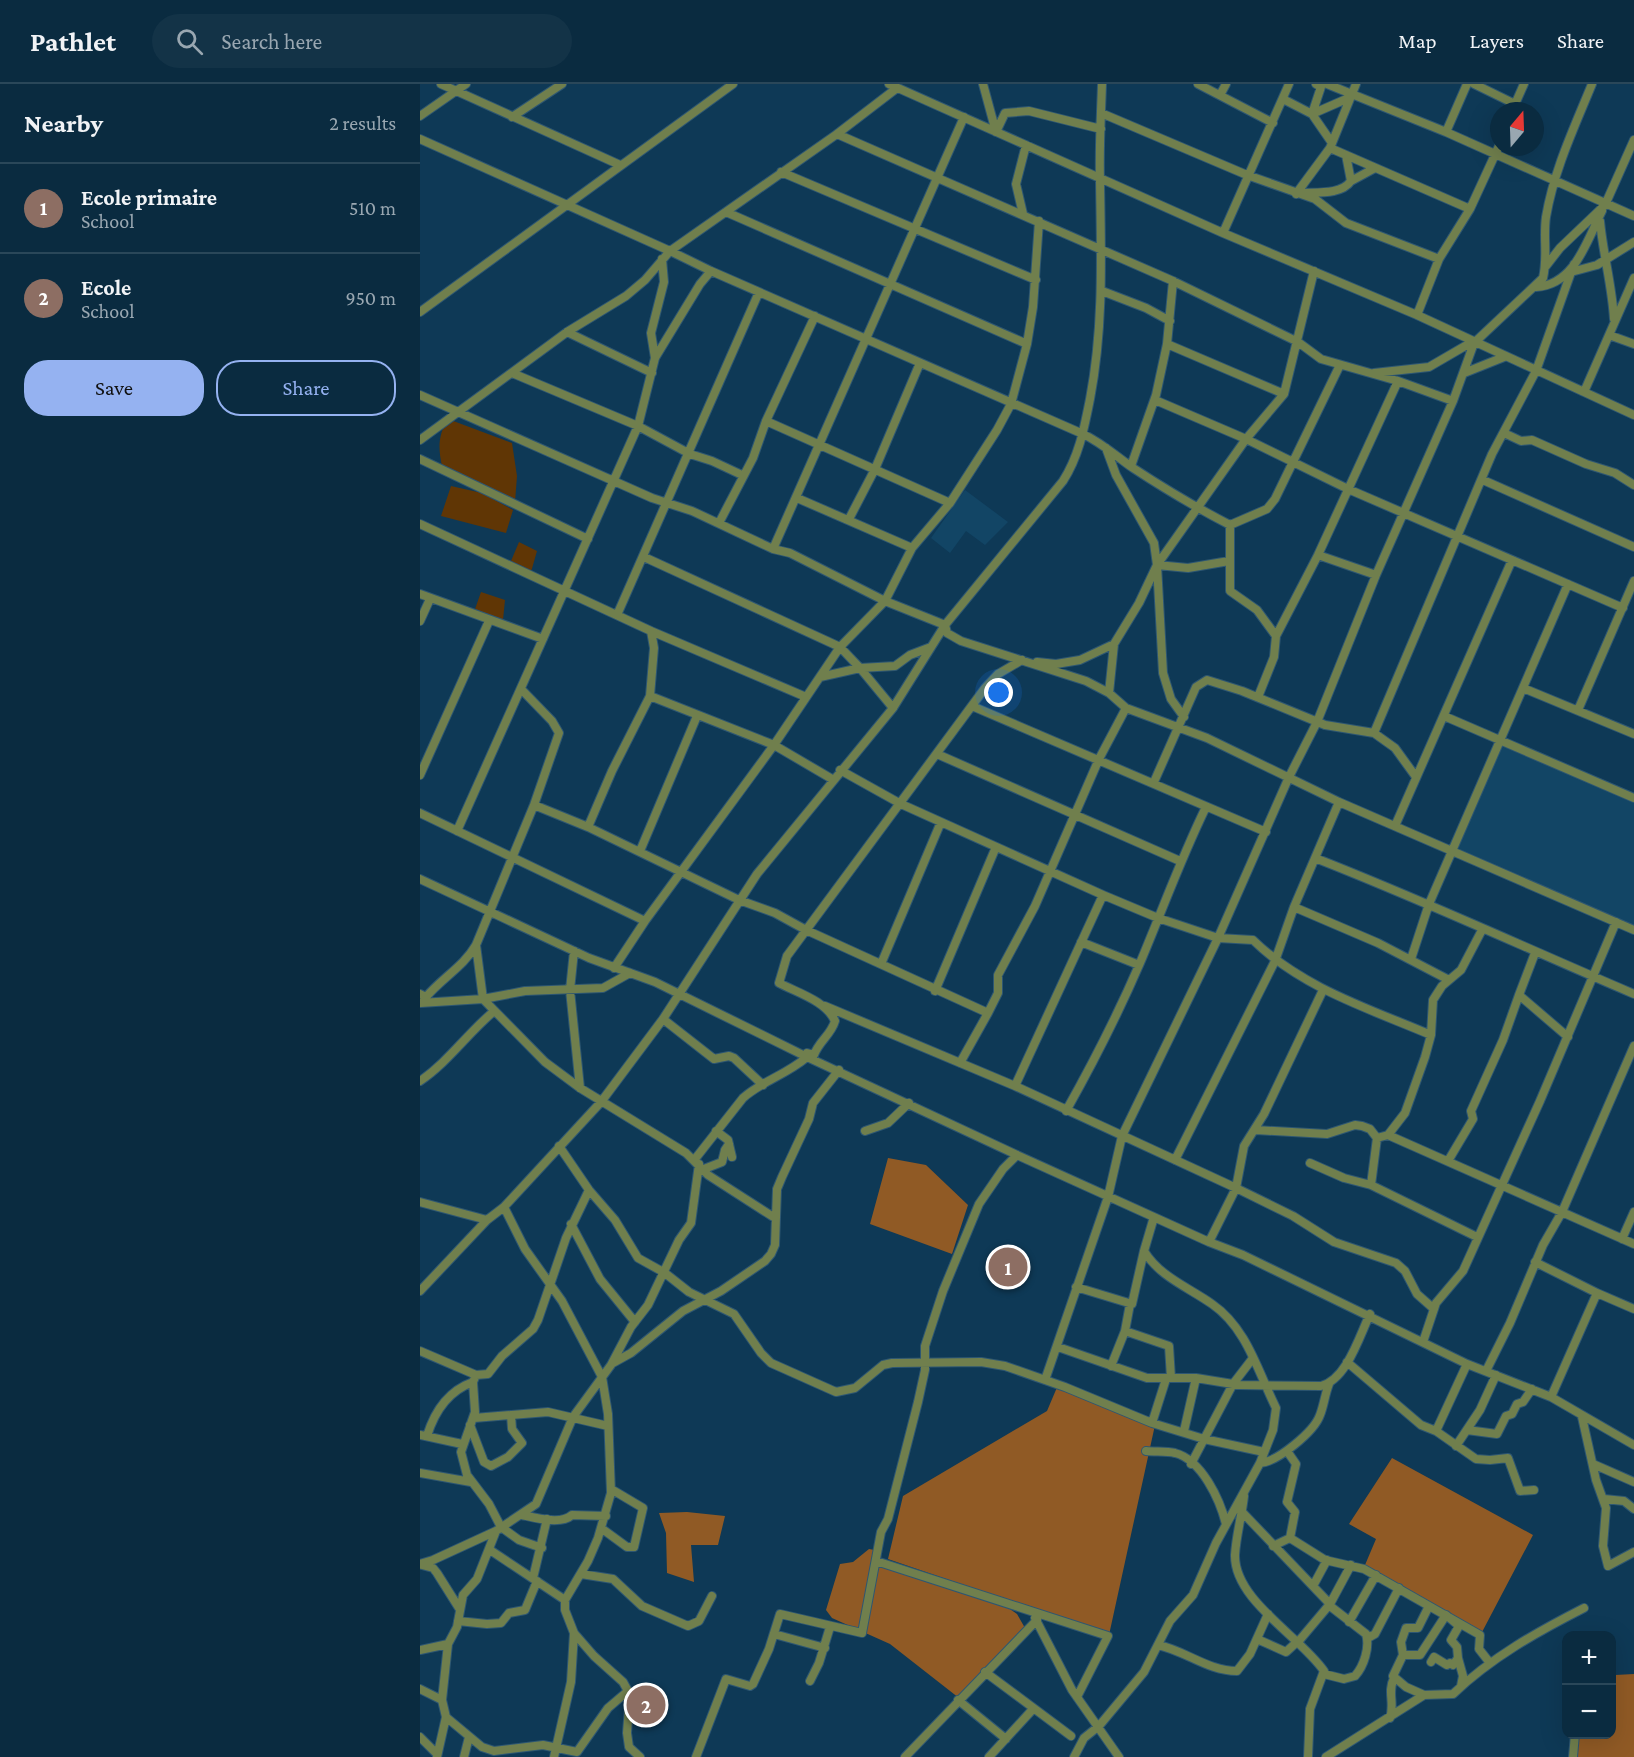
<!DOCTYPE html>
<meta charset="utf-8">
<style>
body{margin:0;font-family:"Crimson Pro",serif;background:#133347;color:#f1f3f6}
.controls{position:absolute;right:18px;bottom:18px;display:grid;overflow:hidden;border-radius:12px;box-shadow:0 6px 24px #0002}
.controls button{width:54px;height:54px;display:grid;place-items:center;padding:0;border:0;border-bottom:2px solid #2a4759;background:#0a2b40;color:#f1f3f6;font:30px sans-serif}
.compass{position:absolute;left:1070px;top:18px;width:54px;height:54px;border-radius:50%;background:#0a2b40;box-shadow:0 6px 24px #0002;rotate:19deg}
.you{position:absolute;left:579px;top:609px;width:21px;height:21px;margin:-15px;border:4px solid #fff;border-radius:50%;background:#1a73e8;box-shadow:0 0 0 9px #1a73e833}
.badge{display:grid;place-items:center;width:39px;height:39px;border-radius:50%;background:#95b2f1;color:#fff;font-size:20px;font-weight:700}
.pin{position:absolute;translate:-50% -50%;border:3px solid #fff;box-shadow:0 2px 6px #0006}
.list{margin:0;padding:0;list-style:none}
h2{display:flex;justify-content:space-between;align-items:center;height:78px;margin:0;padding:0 24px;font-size:26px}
h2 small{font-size:20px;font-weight:400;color:#99a7b1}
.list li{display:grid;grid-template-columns:39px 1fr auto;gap:18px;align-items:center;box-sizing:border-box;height:90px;padding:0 24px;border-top:2px solid #2a4759}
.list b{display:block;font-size:22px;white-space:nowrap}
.list p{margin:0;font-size:20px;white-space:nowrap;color:#99a7b1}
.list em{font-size:20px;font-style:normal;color:#99a7b1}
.actions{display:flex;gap:12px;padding:18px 24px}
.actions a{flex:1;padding:14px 0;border:2px solid #95b2f1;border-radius:24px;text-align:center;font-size:21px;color:#95b2f1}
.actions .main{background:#95b2f1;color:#111}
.icon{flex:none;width:33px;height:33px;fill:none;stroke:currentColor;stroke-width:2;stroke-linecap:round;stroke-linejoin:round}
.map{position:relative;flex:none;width:1214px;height:1673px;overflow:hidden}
header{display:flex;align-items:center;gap:36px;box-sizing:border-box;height:84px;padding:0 30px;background:#0a2b40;border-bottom:2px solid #2a4759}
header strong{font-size:28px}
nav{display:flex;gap:33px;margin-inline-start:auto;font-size:21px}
.search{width:420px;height:54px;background:#133347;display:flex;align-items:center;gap:15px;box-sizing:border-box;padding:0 21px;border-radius:33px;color:#99a7b1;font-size:22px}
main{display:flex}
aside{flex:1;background:#0a2b40}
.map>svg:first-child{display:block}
.built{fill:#124565}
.green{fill:#603605}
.forest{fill:#905a25}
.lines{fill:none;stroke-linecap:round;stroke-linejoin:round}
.minor-casing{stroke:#2e5772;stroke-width:10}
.minor{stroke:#707f4d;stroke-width:8}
</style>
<header>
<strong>Pathlet</strong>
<div class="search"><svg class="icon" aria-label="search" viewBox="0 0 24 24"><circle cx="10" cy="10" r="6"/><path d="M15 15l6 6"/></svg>Search here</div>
<nav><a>Map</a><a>Layers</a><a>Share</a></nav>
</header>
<main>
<aside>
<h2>Nearby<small>2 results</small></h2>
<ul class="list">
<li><span class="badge" style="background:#8d6e63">1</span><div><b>Ecole primaire</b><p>School</p></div><em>510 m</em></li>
<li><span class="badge" style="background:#8d6e63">2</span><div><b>Ecole</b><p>School</p></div><em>950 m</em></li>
</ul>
<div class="actions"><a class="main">Save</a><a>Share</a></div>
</aside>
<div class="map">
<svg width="1214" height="1673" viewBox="0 0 1214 1673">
<rect width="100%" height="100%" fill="#0e3956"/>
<path class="built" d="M545,406L588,438L565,461L546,447L530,469L511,454Z
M1076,658L1214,719V849L1032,768Z"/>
<path class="green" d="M28,335L92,359L97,392L95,418L22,382C18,364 18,351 28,335Z
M31,402L62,409L93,426L86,449L21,432Z
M99,458L117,467L111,488L91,477Z
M61,508L85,516L83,536L54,528Z"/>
<path class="forest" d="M468,1074L506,1081L548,1121L532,1170L450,1140Z
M638,1301L735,1341L689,1551L468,1475L483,1412L627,1327Z
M972,1374L1113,1451L1061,1550L945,1481L956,1455L929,1440Z
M267,1428L305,1432L298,1461H271L274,1498L247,1489L246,1449L239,1429Z
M449,1465L460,1467V1481L587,1523L597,1530L605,1544L539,1614L470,1560L412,1534L406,1526L420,1480L433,1478Z
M1214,1590V1673H1153V1651L1192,1650L1195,1591Z"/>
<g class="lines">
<defs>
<path id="minor" d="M21,0L200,81
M469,0L803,149L997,231L1214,331
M563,0L576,48
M778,0L853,39
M896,0L901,3L892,30L912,59
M907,0L1026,48L1214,132
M1054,0L1095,20
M800,11L806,0
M863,15L892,30L931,13
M1092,27L1104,0
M681,29L827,91L895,115L926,139L1019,175
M0,32L46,0
M92,33L142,0
M576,48L585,29L609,27L681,45
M1026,48L1047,0
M417,50L753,197L878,258L901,275L978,297L1033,317
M0,55L250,167L291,187L663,350C682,359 696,372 713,384C745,405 777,424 810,441
M910,64L1050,125
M361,88L616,196
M931,97L955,84
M881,109C897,108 921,111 931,97L926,71
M876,110L910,64L936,0
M306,128L607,260
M603,130L596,100L606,61
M1180,137C1183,170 1192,201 1194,235
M803,149L869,0
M1126,182L1140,164L1185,121L1214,56
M1151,188L1177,181L1214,158
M1116,203C1155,201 1167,156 1182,127
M682,207L726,224L750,237
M0,228L313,0
M997,231L1019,175L1050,125L1079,62
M147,248L232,289
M1189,251L1214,260
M747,260L864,310
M235,274L231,249L244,198L242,175
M92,289L218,342L270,370L292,377L322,391
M954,289L1009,283L1052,258
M1044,289L1084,273
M1164,308L1214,194
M0,311L232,414L272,427L353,465L370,469L465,517L525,541L527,549L541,557L666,597L689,609L706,624L787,654L919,718L1214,846
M735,316L826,355L928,405L1203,524
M346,337L530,419
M1084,349L1101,357L1112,356L1166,380L1195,389L1214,401
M0,356L147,248L206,212L225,196L250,167L417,50L477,4
M0,375L168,455
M711,382L736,311L747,260L753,197
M1063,396L1214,463
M377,414L492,464
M429,435L455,385L500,279
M299,439L333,374L346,337L395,232
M0,440L231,547L386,613
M353,465L544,33
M898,471L956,491
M224,473L420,563L440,584L475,582L490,571L511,563
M737,481L768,484L809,477
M0,510L123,555
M197,531L339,208
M0,537L10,515
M856,552L837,526L810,507V441L847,425L855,415L920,281
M617,578L636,580L660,576L694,560L719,519L737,481L734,459L696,391L686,364
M400,593L440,584L473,624
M1103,604L1214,650
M689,609L694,560
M230,612L354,661L412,695
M838,613L854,573L856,552L898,471L978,297
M552,622L846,748
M1158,626L1214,497
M1024,632L1214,714
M764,633L751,615L743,589L737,481L826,355L864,310L894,187
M954,649L1072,370L1116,287L1154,180
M517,670L760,777
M420,686L481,720L683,811L595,1002
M0,691L69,537
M734,698L776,603L787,596L822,607L905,641L954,649L975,664L996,693
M114,721L168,743L319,816L355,829L386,846L568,929
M0,729L225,837
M975,742L1092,476
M168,743L192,687L230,612L234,564L231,547
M37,747L218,342L235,274L280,200L291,187
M220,767L277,632
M895,774C1003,816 1108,865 1214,910
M0,795L169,874L235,898L387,973L597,1071L789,1158L823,1171L1047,1280L1131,1313L1214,1361
M683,811L738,834L798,854L833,856C882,904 950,925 1011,951
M874,823L958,859L1029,896
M661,858L719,881
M56,861L63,915L125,978L160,1004L266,1069L288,1091L355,1134
M154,867L150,906L160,1004
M1115,869L1099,911L1148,953
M991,875L1009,820L1148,500
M461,880L521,738
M194,884L225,837L354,661L420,563L465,517L492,464L530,419L577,346L591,320L607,260L613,223L619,137
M515,907L576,763
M0,910L6,913C22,894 44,882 56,861L114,721L139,649L132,637L101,605
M0,919L63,915L105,907L183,904L210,889
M405,922L595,1002L816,1104L873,1132L914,1158L976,1179L985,1187L997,1210L1014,1225
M243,935L294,975L309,972L314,974L343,1001
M387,969L394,971C399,957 411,951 415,937C406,917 378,909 359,899L367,872L565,604L578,590L602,576
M540,979L568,929L578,909V891L615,822L679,675L706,624
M0,997C28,978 47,950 73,928
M646,1027C673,979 698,930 720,879C742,827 761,774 786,723
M836,1046L907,1050L935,1041L942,1042L950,1045L957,1054L968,1051L1214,1160
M296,1047L308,1056L312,1073
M445,1047L468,1039L489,1019
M968,1051L985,1029L1005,973L1011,951L1013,916L1022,902L1041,886L1062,846
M139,1062L169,1106L195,1136L218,1174L245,1189L269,1208L314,1230L341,1269L351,1279L416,1308L435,1304L463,1281L472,1279L561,1278L585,1282L645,1303L732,1339L784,1355L844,1368
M275,1075L323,1014C342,997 366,991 387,973
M755,1076L855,877L874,823L919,718
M1028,1077L1053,1035L1051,1027L1083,956L1099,911
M890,1079L924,1094L951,1101L1057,1153
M284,1085L302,1078L305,1066L309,1060
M951,1101L957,1054
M0,1118L67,1136
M84,1123L105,1165L142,1217L182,1293L188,1330L191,1409L178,1454L168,1477L145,1516V1526L154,1549L174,1572L203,1598L208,1607L209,1622L207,1649L209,1663L220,1673
M151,1140L180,1195L215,1238
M1202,1155L1214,1128
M789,1158L816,1104L824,1062L844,1030L903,906
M1115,1178L1177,1209L1214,1225
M656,1203L712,1220L724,1167
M0,1207L67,1136L84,1123L181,1018L243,935L337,790L473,624L525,541L643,397C659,372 664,345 670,315C684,242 681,170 680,96C679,64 681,32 682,0
M705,1247L749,1262L751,1294
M1003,1258L1016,1219L1043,1187L1120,1017L1196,838
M638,1263L727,1294H776L819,1301L901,1302C927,1295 939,1253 950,1230
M0,1267L56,1291
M927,1278L1001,1341L1016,1347L1056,1375L1070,1376L1088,1374L1100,1407L1114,1406
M193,1279L211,1269L263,1227L301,1207L345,1177L351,1170L355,1161L357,1105L362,1093L389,1035L393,1019L419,986
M691,1282L705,1247L710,1220
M1066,1287L1090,1239L1123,1161L1142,1128L1214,962
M625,1296L688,1113L702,1052L798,854L869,693L897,638L956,491L1033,317L1054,259L1123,194C1128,173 1123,153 1126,133C1134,86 1154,44 1172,0
M1131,1313L1177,1209
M1162,1333L1176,1396L1186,1424L1183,1462L1188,1482L1214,1468
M54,1334L128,1328L188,1342
M732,1339L746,1295
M50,1341L64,1378L71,1382L88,1373L102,1359L92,1345L91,1331
M1047,1346L1077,1350L1086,1332L1092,1330L1097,1320L1103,1318L1112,1305
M764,1347L776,1294
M1016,1347L1047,1280
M0,1351L42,1360
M7,1352C14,1329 28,1307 53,1298
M1036,1362L1060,1326L1076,1291
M726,1367C736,1368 746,1367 755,1369C782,1376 800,1416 806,1440
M867,1367L876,1380L867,1418L875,1428L870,1454
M840,1379C857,1378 894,1348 900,1331C904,1321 905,1310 909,1300
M771,1380L813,1300L833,1274
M1173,1380L1214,1398
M0,1389L51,1398
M824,1412C822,1431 816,1452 815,1471C814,1516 881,1553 904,1587L890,1625L888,1673
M1184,1415L1204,1417L1214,1425
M823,1429L910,1520L878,1558
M102,1431C116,1434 141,1441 152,1431L186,1432
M181,1444L207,1463H214L223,1424L191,1405
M853,1462L870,1454L905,1476L944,1485L1060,1551L1059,1565L1070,1579
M122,1464L99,1456L81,1443L69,1420L47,1391L41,1368L55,1328L53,1298L56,1291L68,1290L82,1272L113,1245L118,1236L146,1154L169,1106
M70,1466L145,1516
M456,1477L688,1552L657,1613
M0,1480L13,1476L76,1447L116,1420L153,1333L191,1281L211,1243L228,1221L259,1156L271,1139L279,1080
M2,1481L13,1484L17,1489L39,1524
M161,1490L193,1495L222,1522L268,1542L279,1537L292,1512
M113,1494L127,1435
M893,1502L907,1476
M910,1520L931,1481
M615,1534L652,1606L699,1673
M38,1537L67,1540L81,1539L89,1529L105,1526L117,1497
M929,1538L956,1491
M354,1550L405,1564
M948,1554L955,1550L979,1504
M837,1555L866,1568L878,1557
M738,1561C766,1567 788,1587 817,1587L830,1570L848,1530
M0,1566L28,1560L37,1543L43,1511L57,1495L76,1447
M983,1571H1000L1026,1531L1039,1542L1031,1556L1037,1563L1038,1574L1033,1581L1030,1579L1027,1581L1014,1573L1011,1578
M1038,1574L1043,1592L1041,1602
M565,1588L651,1652
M904,1590L924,1595L935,1592C944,1582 950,1563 946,1550L910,1522
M390,1597L399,1579L410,1543
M0,1605L22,1616L26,1633L62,1663L74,1667L123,1661L157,1668L188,1624L208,1607
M1004,1611L986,1603L973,1592L983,1571L981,1558L986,1544H998L1009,1522
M22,1616L28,1560
M538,1616L586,1655
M970,1634C975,1619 967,1608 974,1594
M0,1653L17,1670
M17,1673L26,1633
M44,1673L49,1653
M134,1673L151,1598L154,1549
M276,1673L306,1595L330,1602L333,1600L349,1565L360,1530L442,1549L461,1448L468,1435L498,1318L505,1286V1262L523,1207L559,1120L583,1085L597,1071
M485,1673L617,1536
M569,1673L613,1625
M654,1673L664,1654L679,1642L724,1588L750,1537L773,1511L796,1459L840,1379L853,1346L856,1324C838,1288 827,1244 792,1220C768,1203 740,1193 724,1167L734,1133
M906,1673L1004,1611L1033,1610C1072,1573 1117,1548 1164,1524
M1153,1673L1155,1650"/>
</defs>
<use href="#minor" class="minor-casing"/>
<use href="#minor" class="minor"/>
</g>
</svg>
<div class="controls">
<button>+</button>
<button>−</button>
</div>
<svg class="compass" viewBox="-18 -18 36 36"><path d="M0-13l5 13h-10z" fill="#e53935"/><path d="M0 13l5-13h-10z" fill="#99a7b1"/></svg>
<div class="you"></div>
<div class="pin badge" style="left:588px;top:1183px;background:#8d6e63">1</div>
<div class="pin badge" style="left:226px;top:1621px;background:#8d6e63">2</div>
</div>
</main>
